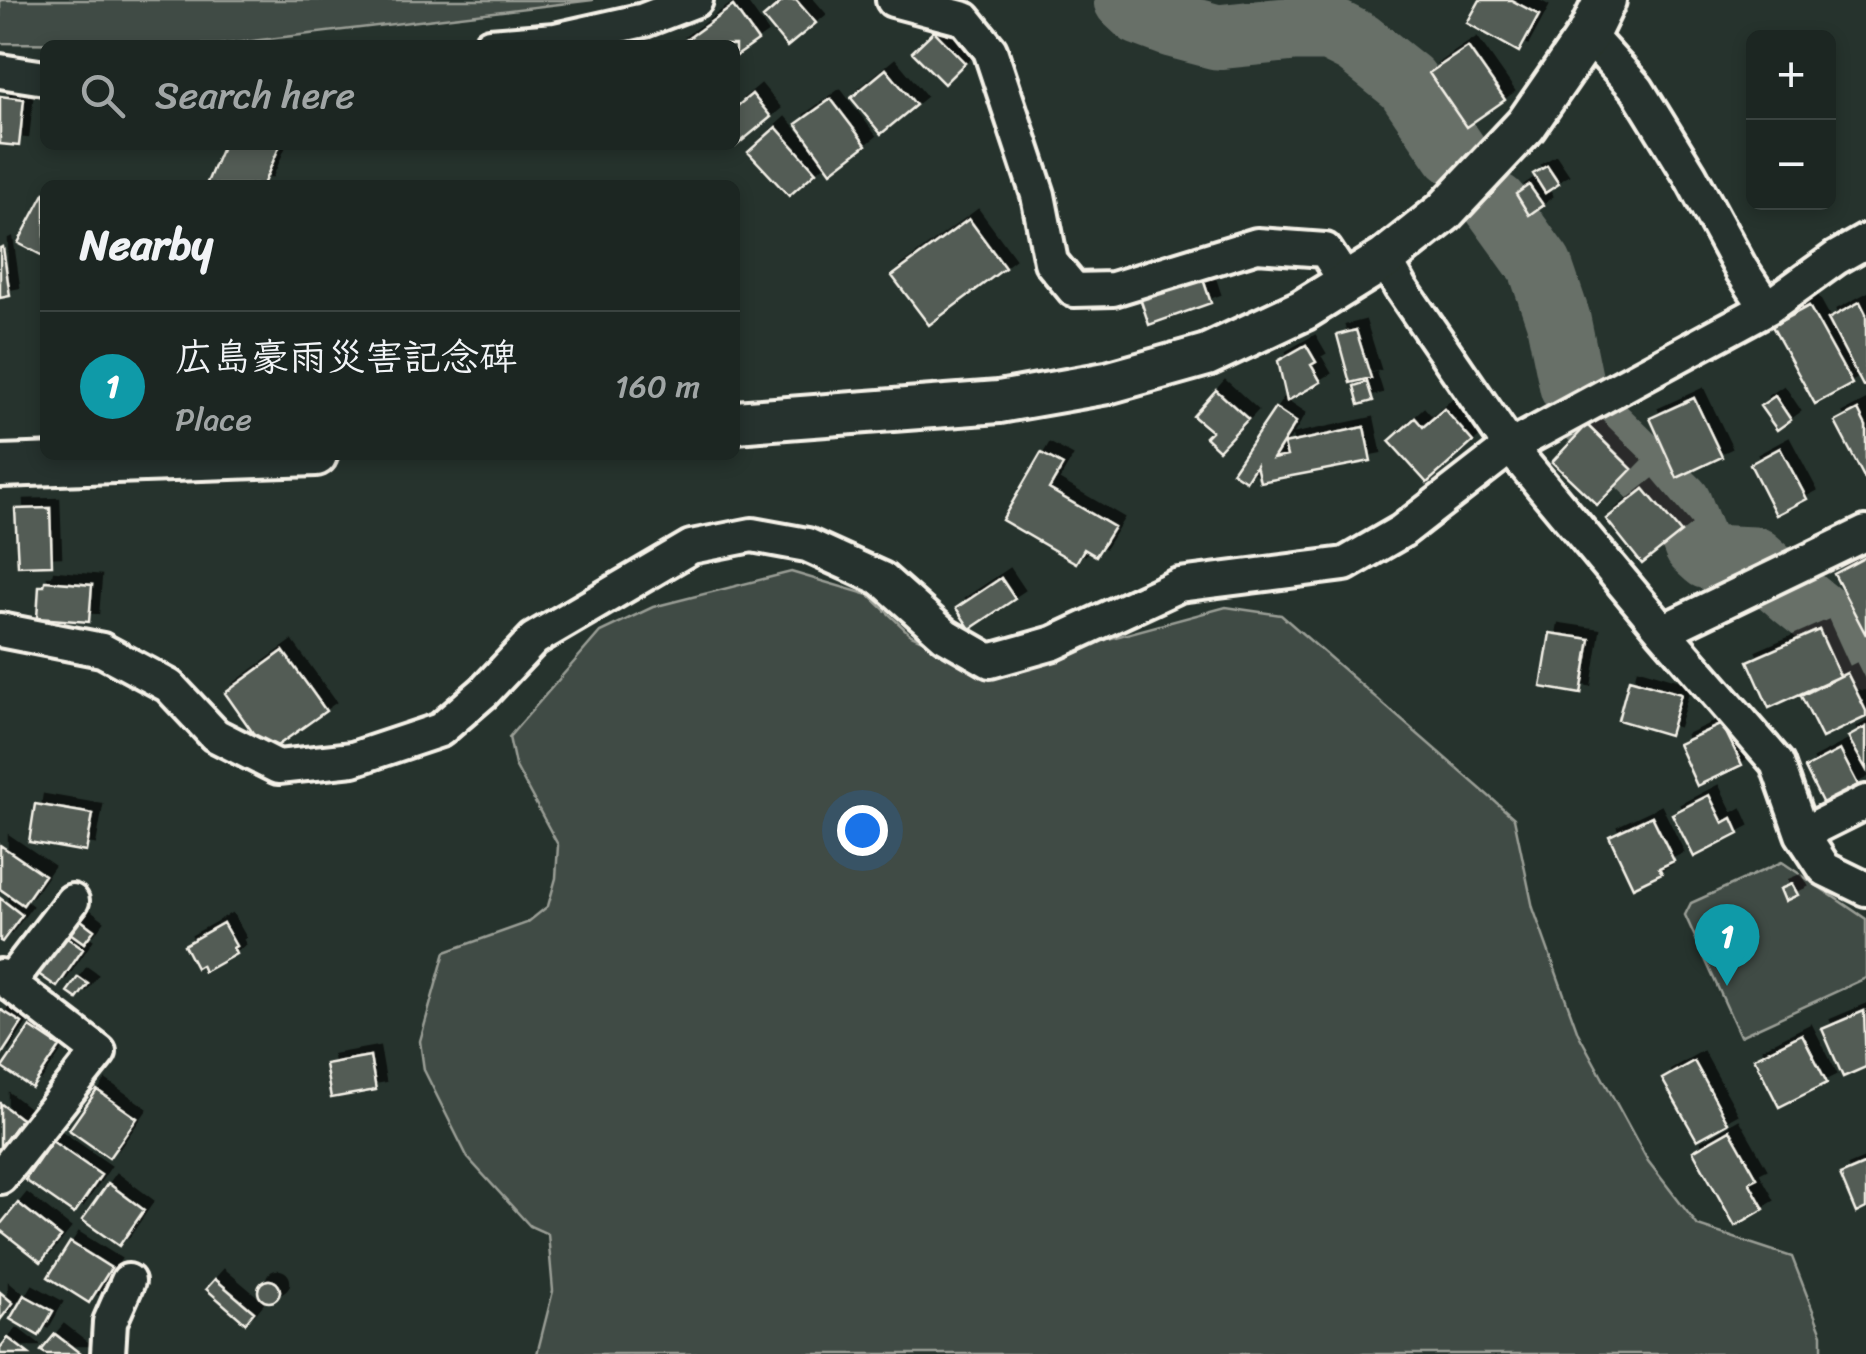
<!DOCTYPE html>
<meta charset="utf-8">
<style>
body{margin:0;font-family:Sriracha,"Klee One",sans-serif;background:#252e2a;color:#f1f3f6}
.controls{position:absolute;right:30px;top:30px;display:grid;overflow:hidden;border-radius:15px;box-shadow:0 5px 15px #0003}
.controls button{width:90px;height:90px;display:grid;place-items:center;padding:0;border:0;border-bottom:2px solid #3a4340;background:#1c2622;color:#f1f3f6;font:50px sans-serif}
.you{position:absolute;left:862px;top:830px;width:35px;height:35px;margin:-25px;border:8px solid #fff;border-radius:50%;background:#1a73e8;box-shadow:0 0 0 15px #1a73e833}
.badge{display:grid;place-items:center;width:65px;height:65px;border-radius:50%;background:#ffd166;color:#fff;font-size:32px;font-weight:700}
.pin{position:absolute;translate:-50% -82px;filter:drop-shadow(0 2px 5px #0008)}
.pin::after{content:'';position:absolute;top:52px;width:35px;height:30px;background:inherit;clip-path:polygon(0 0,100% 0,50% 100%)}
.list{margin:0;padding:0;list-style:none}
h2{display:flex;justify-content:space-between;align-items:center;height:130px;margin:0;padding:0 40px;font-size:42px}
h2 small{font-size:32px;font-weight:400;color:#a0a5a5}
.list li{display:grid;grid-template-columns:65px 1fr auto;gap:30px;align-items:center;box-sizing:border-box;height:150px;padding:0 40px;border-top:2px solid #3a4340}
.list b{display:block;font-size:38px;white-space:nowrap}
.list p{margin:0;font-size:32px;white-space:nowrap;color:#a0a5a5}
.list em{font-size:32px;font-style:normal;color:#a0a5a5}
.icon{flex:none;width:55px;height:55px;fill:none;stroke:currentColor;stroke-width:2;stroke-linecap:round;stroke-linejoin:round}
.map{position:relative;flex:none;width:1866px;height:1354px;overflow:hidden}
.search{position:absolute;background:#1c2622;box-shadow:0 5px 15px #0003;left:40px;top:40px;width:700px;height:110px;display:flex;align-items:center;gap:25px;box-sizing:border-box;padding:0 35px;border-radius:15px;color:#a0a5a5;font-size:38px}
.panel{position:absolute;background:#1c2622;box-shadow:0 5px 15px #0003;left:40px;top:180px;width:700px;height:280px;border-radius:15px}
.map>svg:first-child{display:block}
.green{fill:#414b45;stroke:#9a9e96;stroke-width:2.5}
.lines{fill:none;stroke-linecap:round;stroke-linejoin:round}
.river{stroke:#676f68;stroke-width:65}
.building{fill:#525c55;stroke:#f4f1e8;stroke-width:2.5;filter:url(#shadow)}
.minor-casing{stroke:#f4f1e8;stroke-width:40}
.tertiary-casing{stroke:#f4f1e8;stroke-width:48}
.minor{stroke:#26332d;stroke-width:32}
.tertiary{stroke:#26332d;stroke-width:40}
</style>
<div class="map">
<svg width="1866" height="1354" viewBox="0 0 1866 1354">
<defs>
<filter id="shadow"><feDropShadow dx="9" dy="-9" stdDeviation="0" flood-color="#0009"/></filter>
</defs>
<rect width="100%" height="100%" fill="#26332d"/>
<filter id="ink" filterUnits="userSpaceOnUse"><feTurbulence type="fractalNoise" baseFrequency=".01" numOctaves="2"/><feDisplacementMap in="SourceGraphic" scale="20" xChannelSelector="R" yChannelSelector="G"/><feConvolveMatrix kernelMatrix="1 2 1 2 8 2 1 2 1" color-interpolation-filters="sRGB"/></filter>
<g filter="url(#ink)">
<path class="green" d="M0,0H593L219,45L0,43Z
M791,572L869,595L911,635L990,671L1226,607L1281,615L1514,818L1533,908L1578,1033L1648,1161L1698,1226L1792,1257L1822,1334V1354H537L553,1291L548,1234L530,1226L468,1158L424,1070L420,1041L445,952L527,923L548,906L556,878L558,845L515,765L509,737L600,632L653,607Z
M1782,862L1866,919V978L1740,1036L1685,915L1691,903Z"/>
<g class="lines">
<path class="river" d="M1126,0L1140,13L1172,25L1217,37L1295,29H1329L1357,43L1407,83L1455,153
M1496,205L1540,266L1558,319L1572,387L1592,418L1679,503L1696,546L1708,557L1754,559L1796,596L1856,644L1866,658"/>
</g>
<path class="building" d="M784,0H796L816,23L787,47L763,18Z
M1480,0H1511L1539,15L1519,52L1467,23Z
M733,6L758,41L735,57V45H679Z
M934,31L965,63L944,84L912,52Z
M1468,47L1505,100L1466,127L1429,73Z
M886,69L916,105L881,134L851,98Z
M752,94L771,117L736,146L735,108Z
M0,96L24,99L19,146L0,144Z
M831,99L866,145L831,172L796,124Z
M776,127L816,172L789,196L748,152Z
M223,145H280L263,185H206Z
M1547,166L1559,184L1545,193L1533,174Z
M1529,185L1543,205L1529,215L1516,194Z
M45,192V257L18,243Z
M969,219L1005,268L929,325L892,276Z
M3,247L10,296L0,298V248Z
M1202,276L1211,303L1149,325L1140,298Z
M1860,302L1866,314V385L1863,386L1828,319Z
M1809,306L1852,384L1815,404L1772,326Z
M1356,330L1371,378L1350,383L1337,335Z
M1306,345L1316,362L1311,365L1321,382L1287,401L1278,361Z
M1367,382L1373,401L1359,405L1354,386Z
M1216,390L1248,419L1219,450L1205,437L1211,431L1193,416Z
M1775,396L1791,420L1777,430L1760,406Z
M1694,398L1722,457L1677,478L1650,418Z
M1275,408L1296,422L1273,459L1287,456L1284,444L1364,427L1371,461L1260,482L1256,465L1246,481L1232,472Z
M1444,409L1473,442L1427,483L1389,441L1415,418L1423,427Z
M1858,410L1866,426V481L1835,422Z
M1587,425L1632,469L1597,505L1552,462Z
M1780,448L1807,499L1776,515L1750,464Z
M1041,453L1063,465L1049,489L1114,527L1096,556L1084,549L1076,563L1002,520Z
M1644,489L1681,533L1642,564L1606,519Z
M50,508L52,565L18,566L15,509Z
M1866,557V635L1834,574Z
M1001,578L1015,599L970,629L956,608Z
M45,581L92,585L89,622L37,618L39,586H44Z
M1819,630L1840,676L1769,708L1748,661Z
M1550,633L1590,639L1581,694L1541,687Z
M283,651L326,711L267,753L225,693Z
M1847,673L1866,711V717L1822,738L1801,696Z
M1629,679L1681,694L1669,735L1618,720Z
M1722,724L1742,765L1697,786L1678,744Z
M1866,727V769L1848,737Z
M1840,750L1858,785L1823,804L1805,768Z
M1709,795L1723,823L1732,818L1739,834L1694,857L1672,814Z
M35,804L93,814L86,852L29,842Z
M1652,816L1674,861L1659,868L1662,873L1633,887L1609,836Z
M0,845L44,875L23,905L0,889Z
M1792,884L1798,895L1785,901L1780,889Z
M0,898L22,915L2,942L0,941Z
M73,914L94,930L84,943L63,928Z
M223,923L236,946L233,948L236,954L204,972L201,965L196,968L184,945Z
M60,933L83,949L57,987L34,971Z
M78,977L88,984L77,999L67,992Z
M0,1009L22,1023L0,1057Z
M1864,1011L1866,1067L1843,1077L1822,1029Z
M30,1027L60,1047L32,1088L2,1068Z
M1802,1034L1827,1083L1779,1107L1754,1058Z
M370,1056L376,1090L331,1098L325,1064Z
M1694,1061L1728,1123L1697,1140L1662,1079Z
M97,1090L137,1118L109,1158L69,1130Z
M0,1103L21,1119L0,1148Z
M1730,1130L1757,1178L1749,1182L1764,1209L1735,1226L1693,1151Z
M52,1141L101,1175L74,1214L25,1180Z
M1866,1164V1208L1856,1213L1840,1175Z
M108,1183L144,1210L119,1246L82,1220Z
M18,1203L61,1237L41,1262L0,1230V1225Z
M70,1242L111,1268L89,1303L48,1277Z
M215,1279L254,1312L245,1323L206,1289Z
M258 1291a11 11 0 1 1 22 0a11 11 0 1 1-22 0Z
M0,1292L13,1303L0,1320Z
M24,1295L53,1311L39,1336L10,1319Z
M55,1334L81,1354H46L41,1351Z
M8,1338L29,1354H0V1348Z"/>
<g class="lines">
<defs>
<path id="minor" d="M893,0L965,19L990,50L1038,195L1051,262L1074,290L1113,289L1257,245L1325,250L1347,283
M1588,35L1637,89L1690,175L1741,269L1767,308
M490,45L555,40L644,20L696,0
M0,71L45,78
M1385,259L1401,288L1510,447L1663,631L1777,763L1802,834L1825,869L1866,889
M0,630L102,650L169,686L215,735L278,767L353,759L440,730L484,692L534,639L691,547L752,535L807,545L882,579L945,635L990,661L1054,643L1179,585L1345,564L1402,531L1510,447L1767,308L1836,258L1866,241
M1663,631L1866,533
M1802,834L1866,802
M0,976L99,1052L0,1177
M9,983L72,901
M108,1354L110,1322L128,1281"/>
<path id="tertiary" d="M735,422L999,402L1107,383L1207,355L1303,310L1385,259L1444,212L1526,125L1588,35L1605,0
M0,466L316,455"/>
</defs>
<use href="#minor" class="minor-casing"/>
<use href="#tertiary" class="tertiary-casing"/>
<use href="#minor" class="minor"/>
<use href="#tertiary" class="tertiary"/>
</g>
</g>
</svg>
<div class="controls">
<button>+</button>
<button>−</button>
</div>
<div class="you"></div>
<div class="pin badge" style="left:1727px;top:986px;background:#0f9aa8">1</div>
<div class="search"><svg class="icon" aria-label="search" viewBox="0 0 24 24"><circle cx="10" cy="10" r="6"/><path d="M15 15l6 6"/></svg>Search here</div>
<section class="panel">
<h2>Nearby<small></small></h2>
<ul class="list">
<li><span class="badge" style="background:#0f9aa8">1</span><div><b>広島豪雨災害記念碑</b><p>Place</p></div><em>160 m</em></li>
</ul>
</section>
</div>
